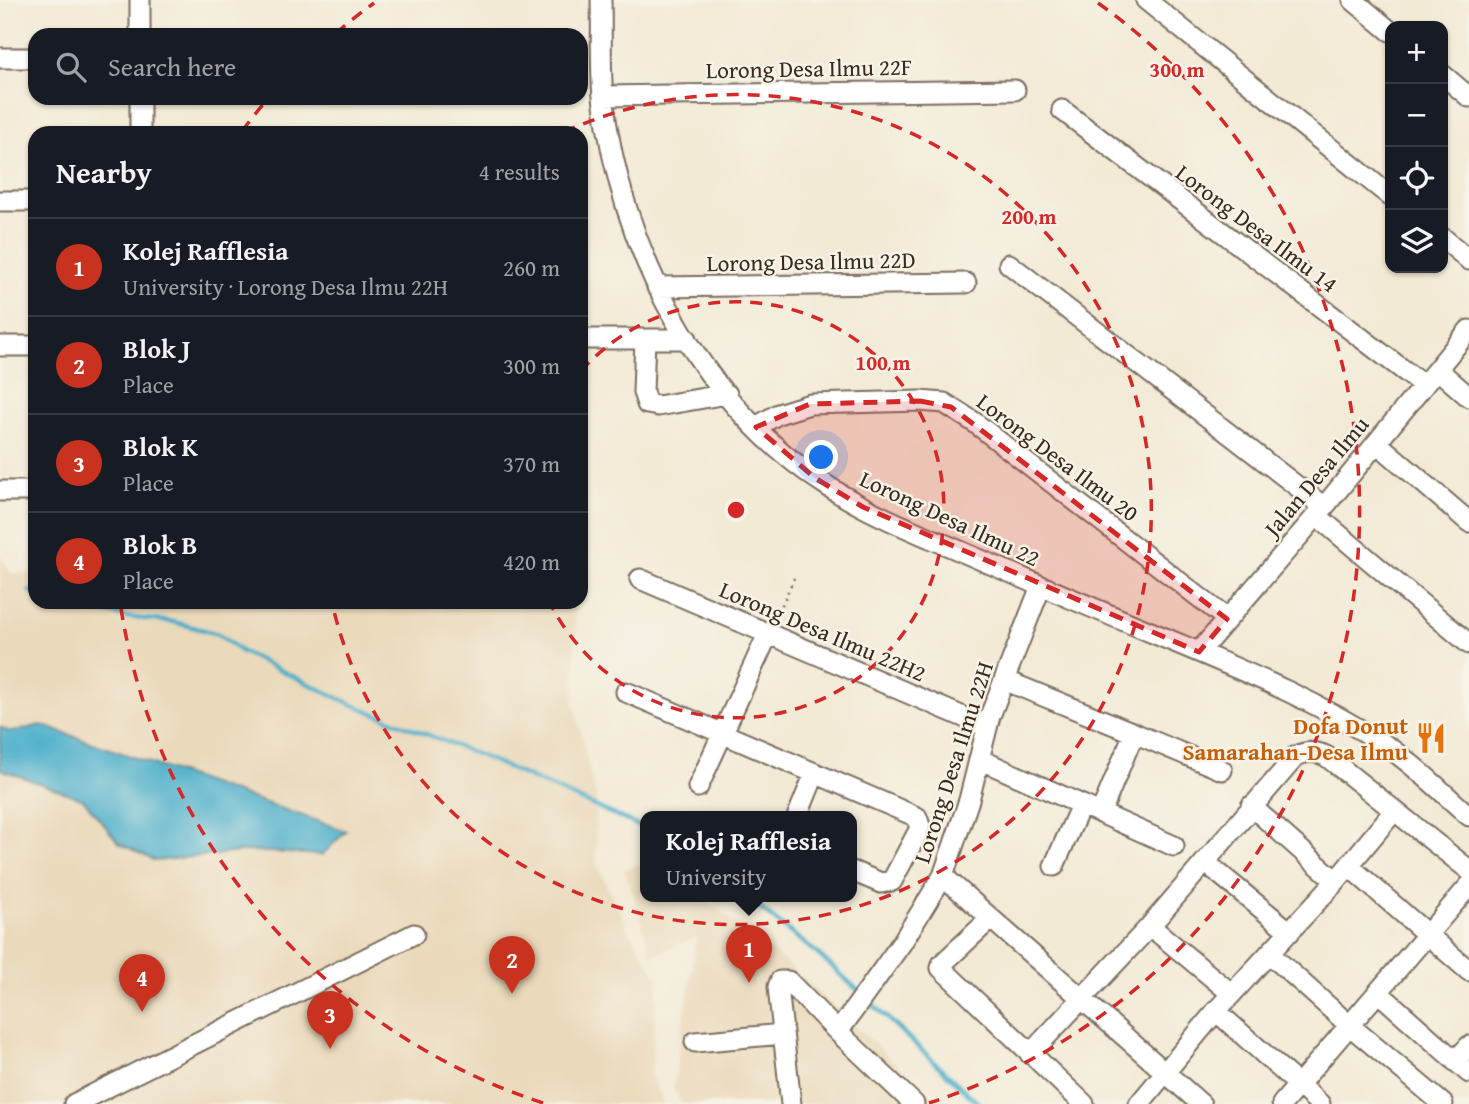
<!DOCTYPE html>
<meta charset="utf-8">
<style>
body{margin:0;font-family:"Gentium Book Plus",serif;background:#20242c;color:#f1f3f6}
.controls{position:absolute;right:21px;top:21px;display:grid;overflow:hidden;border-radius:14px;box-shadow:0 2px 5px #0004}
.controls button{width:63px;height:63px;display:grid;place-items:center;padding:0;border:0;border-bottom:2px solid #363941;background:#171b24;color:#f1f3f6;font:35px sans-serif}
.you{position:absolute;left:822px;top:458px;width:24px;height:24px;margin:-18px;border:5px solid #fff;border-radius:50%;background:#1a73e8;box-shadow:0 0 0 10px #1a73e833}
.badge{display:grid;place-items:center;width:46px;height:46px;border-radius:50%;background:#c8321e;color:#fff;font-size:23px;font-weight:700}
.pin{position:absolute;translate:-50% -58px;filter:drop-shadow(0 2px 4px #0008)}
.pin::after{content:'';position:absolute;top:37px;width:24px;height:21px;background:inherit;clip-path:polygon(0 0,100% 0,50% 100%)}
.popup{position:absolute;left:640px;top:811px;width:217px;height:91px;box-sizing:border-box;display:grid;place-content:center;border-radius:14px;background:#171b24;filter:drop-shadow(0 2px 5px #0005);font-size:23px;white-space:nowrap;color:#9ea1a6}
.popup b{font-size:26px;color:#f1f3f6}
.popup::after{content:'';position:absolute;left:50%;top:100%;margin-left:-14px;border:14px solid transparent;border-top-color:#171b24}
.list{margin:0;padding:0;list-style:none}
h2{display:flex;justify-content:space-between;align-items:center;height:91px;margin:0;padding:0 28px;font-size:30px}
h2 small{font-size:23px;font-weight:400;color:#9ea1a6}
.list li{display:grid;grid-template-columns:46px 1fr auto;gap:21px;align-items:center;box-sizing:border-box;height:98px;padding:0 28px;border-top:2px solid #363941}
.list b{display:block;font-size:26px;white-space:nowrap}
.list p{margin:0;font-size:23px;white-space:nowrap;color:#9ea1a6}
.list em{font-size:23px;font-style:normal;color:#9ea1a6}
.icon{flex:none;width:38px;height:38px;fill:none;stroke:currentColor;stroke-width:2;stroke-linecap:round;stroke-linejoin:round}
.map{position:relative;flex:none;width:1469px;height:1104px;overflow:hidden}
.search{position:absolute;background:#171b24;box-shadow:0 2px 5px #0004;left:28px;top:28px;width:560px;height:77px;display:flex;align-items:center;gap:18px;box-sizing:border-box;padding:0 24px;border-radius:21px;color:#9ea1a6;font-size:26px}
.panel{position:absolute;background:#171b24;box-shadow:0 2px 5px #0004;left:28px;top:126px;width:560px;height:483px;border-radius:21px}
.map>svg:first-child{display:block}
.built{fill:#ead9ba}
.water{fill:#4aaeca;stroke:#426c74;stroke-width:2}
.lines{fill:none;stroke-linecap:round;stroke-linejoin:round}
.stream{stroke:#4aaeca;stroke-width:4.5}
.minor-casing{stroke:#7b6d5e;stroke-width:23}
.path{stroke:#7b6d5e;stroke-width:2.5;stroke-dasharray:2 5;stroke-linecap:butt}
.minor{stroke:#fff;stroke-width:19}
.marked{fill:#d62828;fill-opacity:0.2;stroke:#d62828;stroke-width:5;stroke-dasharray:14 9;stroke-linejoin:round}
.ring{fill:none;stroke:#d62828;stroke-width:3.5;stroke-dasharray:12 9}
.labels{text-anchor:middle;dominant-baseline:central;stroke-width:5;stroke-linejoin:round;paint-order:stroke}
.street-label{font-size:23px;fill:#3b2a1e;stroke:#f7f3e8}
.food-label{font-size:23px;font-weight:bold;fill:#c56008;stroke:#f7f3e8;text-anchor:end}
.centre{fill:#d62828;stroke:#f7f3e8;stroke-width:3.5}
.ring-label{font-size:21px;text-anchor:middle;font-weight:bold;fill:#d62828;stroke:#f7f3e8;stroke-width:5;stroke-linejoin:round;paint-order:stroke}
</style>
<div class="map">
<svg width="1469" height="1104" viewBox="0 0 1469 1104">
<rect width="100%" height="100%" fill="#f7f3e8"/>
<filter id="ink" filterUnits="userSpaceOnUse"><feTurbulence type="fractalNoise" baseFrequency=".0143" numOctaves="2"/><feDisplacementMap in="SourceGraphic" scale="14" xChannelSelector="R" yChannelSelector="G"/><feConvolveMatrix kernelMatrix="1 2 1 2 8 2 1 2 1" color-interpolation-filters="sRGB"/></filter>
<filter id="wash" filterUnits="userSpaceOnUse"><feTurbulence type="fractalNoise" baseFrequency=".00686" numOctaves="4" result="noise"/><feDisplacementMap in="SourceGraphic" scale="28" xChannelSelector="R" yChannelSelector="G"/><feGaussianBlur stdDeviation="1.57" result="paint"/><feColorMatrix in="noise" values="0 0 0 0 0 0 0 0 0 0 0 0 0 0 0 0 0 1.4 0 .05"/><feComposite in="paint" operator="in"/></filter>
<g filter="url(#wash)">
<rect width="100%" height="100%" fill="#f2ead5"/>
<path class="built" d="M0,556L11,573H35V602H576L574,703L596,797V863L626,925L658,979L651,1075L664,1104H0Z
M646,863V897H700L720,911L783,960L940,1104H683L673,1090L697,937L652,956L625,869Z"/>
<path class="water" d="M41,725L346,831L322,855L250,851L155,861L119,843L83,799L0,769V727L10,732Z"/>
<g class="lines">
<path class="stream" d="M29,591L35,593
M70,602L126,617L174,622L218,634L242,652L351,704L481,756L646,829
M746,897L819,955L861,993
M867,999L979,1104"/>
</g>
</g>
<g filter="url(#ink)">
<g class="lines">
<defs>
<path id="minor" d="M140,0V35
M601,0C602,32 600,65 603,97C620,247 699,405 829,487C867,512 909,529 951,547C1018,576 1085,605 1153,633C1231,666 1313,698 1385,745C1415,765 1442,792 1469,816
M1146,0L1390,196
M1353,0L1390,31
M0,58H35
M1443,75L1469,97
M603,96L1015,90
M140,98V133
M1062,110L1423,385
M0,201H35
M1443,238L1469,260
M1009,264L1324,507
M657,287L966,283
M581,339H687
M645,339L643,392L647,404L658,406L727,394
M0,346H35
M1437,369L1469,397
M756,427L778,414L810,404L920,401L944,403L974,422L1227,619
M1377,443L1469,522
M0,491H35
M1317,516L1469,644
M640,579L987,727
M1199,652L1324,507L1469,330
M1004,680L1134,733
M626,692L917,817L920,826L918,832L892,881L881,883L852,871
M979,759L1174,846
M698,787L768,634
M1251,806L1336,881
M1101,812L1134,733L1222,770
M797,817L815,773
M1205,862L1290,932
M1054,866L1081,805
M1349,866L1469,971
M943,876L1201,1104
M990,919L942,964L941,968L1084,1104
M1150,926L1232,994
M1270,954L1349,1025L1443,1104
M1379,993L1469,1073
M1216,1011L1336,881L1394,811
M695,1042L783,1034
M1030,1054L1150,926L1296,756C1306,751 1315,751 1326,756L1469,870
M1455,1061L1469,1046
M74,1104L414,934
M791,1104L778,987L780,981H788L838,1032
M914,1104L838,1032L901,944L943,876L969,800L990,716L1041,586
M1139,1104L1216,1011L1320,1104
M1282,1104L1469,886"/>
</defs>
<use href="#minor" class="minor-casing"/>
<path class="path" d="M776,618L795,576"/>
<use href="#minor" class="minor"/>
</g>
</g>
<path class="marked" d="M920,401L951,407L1227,619L1199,652L863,507L815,478L756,427L810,404Z"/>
<g class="ring">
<path d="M581 371A208 208 0 1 1 550 603"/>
<path d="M564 132A415 415 0 1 1 332 603"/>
<path d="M543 1103A623 623 0 0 1 120 602M242 131A623 623 0 0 1 266 101M336 33A623 623 0 0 1 374 3M1098 3A623 623 0 0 1 929 1103"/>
</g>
<defs>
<symbol id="restaurant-bare" viewBox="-9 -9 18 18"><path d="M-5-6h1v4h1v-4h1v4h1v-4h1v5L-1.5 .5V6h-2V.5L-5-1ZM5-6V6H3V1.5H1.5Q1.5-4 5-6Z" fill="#e8710a" stroke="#f7f3e8" stroke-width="2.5" paint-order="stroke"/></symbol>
</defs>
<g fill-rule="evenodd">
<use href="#restaurant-bare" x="1409" y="716" width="44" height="44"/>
</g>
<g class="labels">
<g class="street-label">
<text transform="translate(809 68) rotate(-1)">Lorong Desa Ilmu 22F</text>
<text transform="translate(1257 228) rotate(37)">Lorong Desa Ilmu 14</text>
<text transform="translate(811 261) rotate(-1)">Lorong Desa Ilmu 22D</text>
<text transform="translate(1058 457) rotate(37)">Lorong Desa Ilmu 20</text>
<text transform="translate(1316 476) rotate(-50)">Jalan Desa Ilmu</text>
<text transform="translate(950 518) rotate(25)">Lorong Desa Ilmu 22</text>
<text transform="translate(823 631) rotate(23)">Lorong Desa Ilmu 22H2</text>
<text transform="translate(953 762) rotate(-72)">Lorong Desa Ilmu 22H</text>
</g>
<g class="food-label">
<text x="1408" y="725">Dofa Donut<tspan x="1408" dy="26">Samarahan-Desa Ilmu</tspan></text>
</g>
</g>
<circle cx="736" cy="510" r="10" class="centre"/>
<g class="ring-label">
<text x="1177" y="77">300 m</text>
<text x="1029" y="224">200 m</text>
<text x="883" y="370">100 m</text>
</g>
</svg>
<div class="controls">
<button>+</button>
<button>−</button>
<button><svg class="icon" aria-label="locate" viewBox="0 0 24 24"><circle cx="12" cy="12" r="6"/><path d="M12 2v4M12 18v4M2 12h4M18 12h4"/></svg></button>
<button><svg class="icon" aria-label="layers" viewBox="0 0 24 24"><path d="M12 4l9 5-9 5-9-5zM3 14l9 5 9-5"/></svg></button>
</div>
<div class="you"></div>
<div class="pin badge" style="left:749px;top:983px">1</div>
<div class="popup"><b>Kolej Rafflesia</b>University</div>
<div class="pin badge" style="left:512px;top:994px">2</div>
<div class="pin badge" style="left:330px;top:1049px">3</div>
<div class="pin badge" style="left:142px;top:1012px">4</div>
<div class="search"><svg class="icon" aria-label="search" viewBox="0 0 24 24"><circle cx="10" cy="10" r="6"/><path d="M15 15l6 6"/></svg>Search here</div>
<section class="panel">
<h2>Nearby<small>4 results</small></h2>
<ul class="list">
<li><span class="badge">1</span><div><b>Kolej Rafflesia</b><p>University · Lorong Desa Ilmu 22H</p></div><em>260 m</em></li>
<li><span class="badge">2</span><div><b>Blok J</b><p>Place</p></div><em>300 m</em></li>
<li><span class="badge">3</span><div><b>Blok K</b><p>Place</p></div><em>370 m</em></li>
<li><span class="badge">4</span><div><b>Blok B</b><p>Place</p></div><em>420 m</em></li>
</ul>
</section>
</div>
